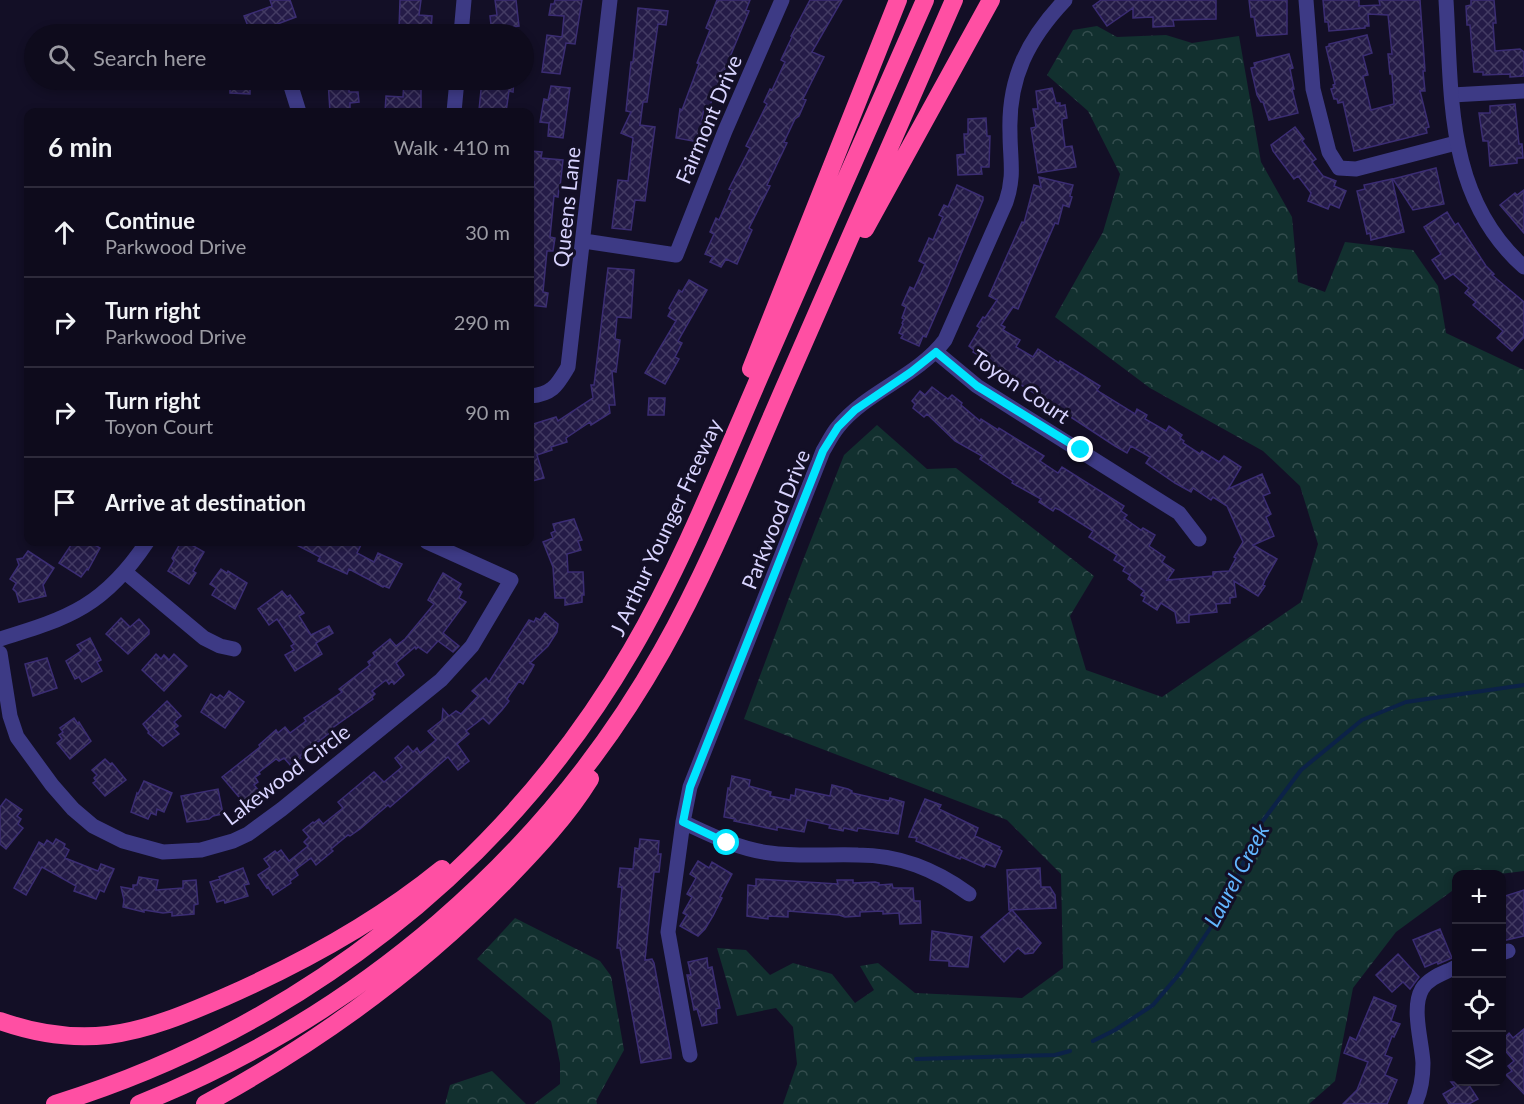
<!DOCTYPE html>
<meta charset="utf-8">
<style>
body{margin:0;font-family:Lato,sans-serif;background:#171425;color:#f1f3f6}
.controls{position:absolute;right:18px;bottom:18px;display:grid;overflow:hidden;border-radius:12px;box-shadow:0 3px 9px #0003}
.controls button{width:54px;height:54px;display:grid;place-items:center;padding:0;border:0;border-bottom:2px solid #2e2b3b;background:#0e0b1c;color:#f1f3f6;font:30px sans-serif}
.stop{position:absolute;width:18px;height:18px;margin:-14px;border:4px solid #00e5ff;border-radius:50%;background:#fff}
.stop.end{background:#00e5ff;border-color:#fff;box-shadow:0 2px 6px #0008}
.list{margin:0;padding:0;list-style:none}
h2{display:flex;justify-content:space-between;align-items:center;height:78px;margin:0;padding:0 24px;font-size:26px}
h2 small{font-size:20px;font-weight:400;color:#9b9ba3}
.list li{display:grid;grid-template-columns:39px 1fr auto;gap:18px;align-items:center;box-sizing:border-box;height:90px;padding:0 24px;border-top:2px solid #2e2b3b}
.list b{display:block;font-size:22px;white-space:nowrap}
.list p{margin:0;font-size:20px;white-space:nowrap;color:#9b9ba3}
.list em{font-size:20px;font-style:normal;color:#9b9ba3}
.icon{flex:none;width:33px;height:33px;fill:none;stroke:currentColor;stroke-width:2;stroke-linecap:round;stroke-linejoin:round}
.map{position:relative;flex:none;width:1524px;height:1104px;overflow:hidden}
.search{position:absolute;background:#0e0b1c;box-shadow:0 3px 9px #0003;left:24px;top:24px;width:510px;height:66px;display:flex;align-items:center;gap:15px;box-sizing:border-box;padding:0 21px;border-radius:33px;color:#9b9ba3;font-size:22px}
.panel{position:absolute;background:#0e0b1c;box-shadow:0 3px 9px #0003;left:24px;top:108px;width:510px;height:438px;border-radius:12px}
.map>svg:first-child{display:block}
.forest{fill:url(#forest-crowns)}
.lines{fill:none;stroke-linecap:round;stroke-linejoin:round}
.stream{stroke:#0c2248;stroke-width:4}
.building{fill:url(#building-cross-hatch);stroke:#3b2d73;stroke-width:1.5}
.minor{stroke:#3d3a85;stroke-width:15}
.tertiary{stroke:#3d3a85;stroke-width:15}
.motorway{stroke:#ff4fa3;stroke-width:18}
.route{stroke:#00e5ff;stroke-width:8}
.labels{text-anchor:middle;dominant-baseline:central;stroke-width:6;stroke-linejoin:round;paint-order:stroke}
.street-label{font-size:21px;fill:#d9d4ff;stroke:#130f26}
.water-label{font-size:22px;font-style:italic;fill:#62b6ff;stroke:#130f26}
</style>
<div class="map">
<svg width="1524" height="1104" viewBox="0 0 1524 1104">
<defs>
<pattern id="forest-crowns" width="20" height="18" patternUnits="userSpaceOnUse" patternTransform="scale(1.5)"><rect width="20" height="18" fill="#12302f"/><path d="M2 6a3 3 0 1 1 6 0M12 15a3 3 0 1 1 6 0" fill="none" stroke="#344d4e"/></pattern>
<pattern id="building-cross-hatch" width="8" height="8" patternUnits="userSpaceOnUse" patternTransform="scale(1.5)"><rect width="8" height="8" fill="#241b47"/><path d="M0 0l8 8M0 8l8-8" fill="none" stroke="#433b63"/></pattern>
</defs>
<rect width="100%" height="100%" fill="#130f26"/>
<path class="forest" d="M1097,26L1117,37L1166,35L1192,43L1239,36L1261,162L1292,217L1298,282L1325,292L1345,242L1413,250L1438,286L1446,333L1524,370V871L1500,874H1456V888L1396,932L1353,988L1335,1081L1309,1104H783L797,1064L793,1027L776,1008L737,1016L717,948L746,950L770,975L793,963L832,974L855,1003L874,990L860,966L878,963L915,993L1022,998L1063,968L1061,874L1007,820L744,719L800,568L844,455L877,425L927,469L956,468L1094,576L1070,616L1086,670L1162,697L1301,602L1318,544L1300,486L1263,451L1150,388L1055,317L1103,232L1120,174L1088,111L1047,75L1073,30Z
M515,918L600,961L611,976L624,1050L596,1101L597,1104H534L560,1084V1063L551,1021L477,959Z
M492,1071L526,1104H445L450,1085Z"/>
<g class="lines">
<path class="stream" d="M1093,1041L1115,1030L1153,1005L1181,972L1225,906L1259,826L1301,770L1362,720L1406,702L1524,685
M916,1059L1055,1055L1070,1051"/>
</g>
<path class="building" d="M270,0H290L296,17L251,34L244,16L272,6Z
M400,0H421L419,15L432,16L431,32L423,31V34H407V30L399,29Z
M495,0H516L519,26L503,28L504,33L492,34L490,16L497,15Z
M555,0H582L575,44L566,43L560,74L542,72L547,35L562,37L564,16L549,15L551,4H554Z
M717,0H750L746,10L749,11L708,110L704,108L698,142L676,138L680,109L682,110L699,64L697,63L710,30L706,28Z
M810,0H842L812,52L824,57L803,99L806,100L799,116L795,119L784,142L787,143L767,185L770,186L749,228L752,230L737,264L726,259L721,267L710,262L713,257L705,254L714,234L710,232L716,218L719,220L732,190L729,189L750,148L746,146L767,104L764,102L770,89L772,90L785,62L781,60L792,37L791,36Z
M1101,0H1216V19L1173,20L1174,26L1153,27V17L1133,18V8L1107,26L1093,6Z
M1249,0H1287V34L1257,36L1254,17H1251Z
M1323,0H1359V6L1380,5L1379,0H1420L1425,71H1423L1425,91H1420L1429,127L1426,128L1427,133L1354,151L1343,102L1338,103L1337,99H1334L1331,89L1334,88L1333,85L1335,84L1326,47L1329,46V44L1367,35L1372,53L1363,56L1368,75L1363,76L1371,110L1394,104L1392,74H1390L1388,54H1392L1388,15L1368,14L1369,26H1365V28L1329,31L1328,22H1325Z
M1471,0H1494L1496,23H1493L1495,51L1520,49L1524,52V76L1510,77V74L1483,75V72H1474L1470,25H1467L1466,6L1471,5Z
M638,8L668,11L666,25L658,24L647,102H643L640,125L655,127L645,201L635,200L631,230L612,228L618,180L628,181L633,138L621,133L631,112L626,111L631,62H633Z
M1289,54L1293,68L1290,69L1294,89H1292L1298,113L1269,120L1263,102H1261L1257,95L1251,68L1255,67L1254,63Z
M230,80H250V94L230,93Z
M328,80H343V85H349V92H358L359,102L350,103V112H330Z
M404,80H421V112H385L386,96L403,97Z
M482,80H514L513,92L509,91L506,112H486V111L479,110Z
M551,86L570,88L563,138L548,136L549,123L540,122L544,99L548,100Z
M1052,88L1056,103H1060V106L1065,105L1067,118L1062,119V123L1065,147L1072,146L1076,167L1038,173L1031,128L1036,127L1033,109H1038L1036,91Z
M1515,104L1519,144H1522L1523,158H1517V163L1490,166L1488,141H1483L1479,113H1490V106Z
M986,118L987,136H990L989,167H981L982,174L958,175L957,155L965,154L964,134H968V119Z
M1295,127L1304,139L1302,141L1316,159L1312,162L1323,176L1336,181L1334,186L1346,191L1339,208L1330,204L1328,209L1308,201L1311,193L1298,176L1294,179L1273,151L1271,145Z
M530,151L542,152L541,158L563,160L560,187H559L558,197L554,196L550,237L555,238L553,251H547L543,292L548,293L546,307L530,305V228L534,182H530Z
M1436,168L1444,204L1413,210L1393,179Z
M1039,177L1073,185L1070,196L1072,197L1069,207L1063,205L1058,224L1055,223L1018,309L1013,307L1001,325L1005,327L1003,330L1020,340L1016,347L1033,357L1038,349L1059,363L1060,361L1100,386L1097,390L1101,393L1135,414L1137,409L1147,415L1145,419L1166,431L1169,426L1182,435L1180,438L1184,441L1183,443L1200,454L1202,451L1219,462L1224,456L1241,467L1228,489L1262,474L1270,493L1263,496L1271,514L1266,517L1274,536L1253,545L1277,559L1265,580L1263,585L1265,586L1258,596L1234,581L1236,597L1230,598V603L1216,604L1217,612L1189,615V622L1177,623L1175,612L1161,603L1157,610L1143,601L1145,597L1141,595L1144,591L1128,579L1130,575L1123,571L1125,567L1114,560L1117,555L1089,537L1093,531L1060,510L1055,508L1053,511L1039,502L1041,499L1012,483L1013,481L980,459L982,456L955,441L927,414L924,417L913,408L915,404L912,401L920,391L925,395L932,387L948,399L952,395L962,403L961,405L980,421L981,419L998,430L999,428L1044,456L1040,461L1058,473L1062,467L1124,506L1121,511L1127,515L1124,518L1141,530L1143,528L1155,535L1149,546L1165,557L1162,562L1174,570L1167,580L1213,576V572L1229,571L1236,558L1234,557L1243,542L1227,506L1213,497L1211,500L1193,488L1191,492L1175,483L1146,463L1150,457L1131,446L1127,453L1115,446L1028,389L1000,373L1001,372L983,361L985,359L973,352L974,350L969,346L980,328L977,326L983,317L985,318L997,300L989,296L1022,222L1024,223L1034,185L1041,187Z
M1392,179L1404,232L1371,240L1370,233L1367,234L1357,191L1365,189L1364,185Z
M957,185L983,197V200L948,286L926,337L923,336L919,346L901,338L903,335L899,333L903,324L902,323L904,319L902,318L906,307L902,305L910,287L914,289L925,264L919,261L929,238L933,240L943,217L939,215L944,205L948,207Z
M1524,190V233L1500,205L1515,193L1517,195Z
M1447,212L1455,225L1458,223L1486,266L1494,274L1492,275L1524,302V337L1512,351L1497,338L1503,331L1473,305L1476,302L1465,293L1469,288L1453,274L1445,279L1432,260L1441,254L1424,227Z
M608,268L634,270L631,318L617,317L615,339L620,340L616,372L612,371L615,405H609L610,413L591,425L590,422L566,438L567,442L551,447L552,450L537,455L544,478L532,481L530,471V425L556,417L558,421L593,398L591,385H594Z
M689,280L707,290L678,341L682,343L675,357L679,359L665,384L645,373L676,321L668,316L671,310L669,308L679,290L682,292Z
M649,398H665L664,415H648Z
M574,519L582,540L578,541L581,550L567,554L568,572H583L584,595H582V602L565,605V598H555L553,567L543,542L553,538L551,533L555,531L553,524Z
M73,542H90L100,548L88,570L87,569L81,577L59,563Z
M181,542L190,544L204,552L193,571L196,573L189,584L168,571L174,561L172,558Z
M291,542H353L361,545L357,553L374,562L378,553L402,564L389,588L384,586L383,587L349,569L347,574L318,561L320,557Z
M28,551L54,568L43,585L46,596L19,602L16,592L13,589L16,583L10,579L19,565L17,559L23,558Z
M221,569L227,573L228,571L247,583L235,609L212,595L216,588L210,584Z
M443,573L461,584L458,589L462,592L459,598L466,602L443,633L459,646L453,652L438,641L427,653L418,647L416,649L415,647L396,663L404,675L394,684L392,681L389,684L386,680L372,691L375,694L372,697L373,699L331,729L332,731L300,756L301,758L291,766L284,758L279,761L276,759L259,772L260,774L255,777L258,782L254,785L259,791L244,803L222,777L260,747L259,745L276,730L278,733L285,727L290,733L306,721L304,718L342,692L339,689L370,665L368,662L375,656L373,653L390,639L396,646L405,639L434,604L428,600Z
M282,591L287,597L290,595L304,613L299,616L311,635L329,626L333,633L316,643L322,654L295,671L285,655L294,650L291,646L294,644L277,619L269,625L258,609Z
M545,613L558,624L557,632L548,646L530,663L534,665L531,671L523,684L519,681L507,699L509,701L502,710L489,724L483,718L466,731L469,734L457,744L469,761L458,770L448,757L390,807L388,805L360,829L350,836L348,835L331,849L333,851L316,865L311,858L295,870L298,875L290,881L291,883L273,895L268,887L267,888L258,875L270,867L264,859L275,851L277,853L281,850L289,861L308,846L304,842L309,837L303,830L313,822L314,823L319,819L323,824L343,808L338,802L374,772L384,782L402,767L395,758L408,746L413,752L417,748L420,753L436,740L428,731L442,720L443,709L449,716L456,711L461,714L478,696L472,691L486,678L489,682L529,620L534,622L536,618L540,620Z
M121,618L130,627L139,619L149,630V634L128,654L106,634Z
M90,638L101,660L97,662L102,671L82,682L79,677L75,679L66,661L81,651L77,645Z
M156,654L161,659L164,655L169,660L174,654L187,666L164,691L142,670Z
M47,658L57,688L33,696L25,664Z
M229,691L244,702L225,728L201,712L211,694L217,698L220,695L224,698Z
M167,701L181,716L174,722L178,726L174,729L179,734L163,746L148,733L149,732L143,724Z
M74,718L78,724L79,722L91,741L70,759L57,743L62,739L59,735L63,732L60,728Z
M105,759L110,764L112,763L126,780L105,796L93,783L96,781L94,778L97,775L92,770Z
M732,776L750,780L749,786L771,792L770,796L790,800L791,795L795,796L796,789L830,796L832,785L848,789L852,791V793L879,799L889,801L890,798L904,802L898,834L858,828L857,831L844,828L843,831L829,828L830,825L807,820L804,832L777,827V830L734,821L735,819L724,817L728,788H730Z
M144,781L172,793L164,812L157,809L156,815L151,813L148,819L131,812L137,793L138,794Z
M218,789L223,814L213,816L209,819L187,822L181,796Z
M6,799L22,810L17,816L21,819L18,824L23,828L6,849L0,844V807Z
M925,799L941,805L939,809L978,828L975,836L1000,847L999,849L1002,851L995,867L986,864L984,867L961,857L960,859L916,841L917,838L909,837Z
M56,839L65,844L64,847L69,850L65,858L98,871L101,864L114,869L104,892L100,890L96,899L74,891L76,886L42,867L26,895L14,888L39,842L44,845L47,840L53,844Z
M640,839L659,841L658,854H661L659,872H654L645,960L652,959L654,963L671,1054V1058L641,1063L620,948H617L622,887H618L620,868L633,869L635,848L639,849Z
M698,861L709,868L712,862L732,874L720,897L722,898L713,916L705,929L698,936L680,926L687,915L683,913L692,897L687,894L696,878L690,874Z
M243,868L249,884L244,885L248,896L225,903L224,900L217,902L210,882L220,879L219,877Z
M1040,868L1041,887H1050L1055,895L1056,908L1009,910L1007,870Z
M139,877L158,880L156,890L183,888V881L196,880L198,904L194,905V914L172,916V912L163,913L144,910V912L123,907L124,900L121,887L133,889V885H137Z
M756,879L838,884L837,880H853V883L875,882L879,883V885L892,884L893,888H913L914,901H920L921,923L900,924L899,913L883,914V911L860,912V916L845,917L839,915L788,911V917L768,916V919L747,916L748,885L756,886Z
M1524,890V936L1502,941V897Z
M1012,910L1041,943L1033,953L1025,954L1018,948L1004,962L981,937Z
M1440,929L1452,958L1438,964L1437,962L1425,967L1413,940Z
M932,931L972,937L968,967L949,966V961L930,960Z
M1398,954L1419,977L1410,989L1403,982L1392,992L1376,975Z
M707,958L708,968L712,967L720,1008L716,1009L717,1023L702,1026L697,1009L694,1010L687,975H691L688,962Z
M1374,997L1396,1006L1391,1021L1400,1024L1394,1037L1392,1036L1385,1055L1392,1058L1385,1075L1397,1080L1387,1104H1343L1357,1090L1368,1062L1344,1053L1350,1037L1356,1040Z
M1524,1029V1094L1506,1075L1512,1071L1508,1066L1514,1061L1502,1047V1040L1509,1033L1513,1038Z
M1451,1082H1467L1478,1099L1469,1104H1449L1443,1094L1455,1087Z"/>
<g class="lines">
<path class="minor" d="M1306,0L1313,89L1329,152L1339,168L1356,169L1456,143
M461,34L464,0
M289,80L299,112
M1452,95L1524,91
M454,112L457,80
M584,241L676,255L725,131L782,0
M936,352L977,386L1179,513L1199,539
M530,396C553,394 557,385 568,367L610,0
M125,572L204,638L220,646L234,649
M0,639C70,618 105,605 147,542
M0,653L10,716L17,737L52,785L73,809L93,826L123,841L163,852L201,850L233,841L248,834L282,809L441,680L472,646L511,580L427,542
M683,822C711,835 738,849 770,853C798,857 829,854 858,855C900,855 935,869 969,894
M1502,953L1508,951
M690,1055L668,932L683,822L690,787L823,451C828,443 832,434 838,427C867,391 917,377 945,340L1006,202C1015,175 1010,160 1010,133C1008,78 1028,39 1065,0
M1415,1104C1421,1091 1423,1077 1423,1063C1422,1042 1411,1008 1422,989C1429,977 1445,973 1456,967"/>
<path class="tertiary" d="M1446,0C1452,96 1445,197 1524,267"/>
<path class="motorway" d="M865,229L991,0
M751,369L898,0
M0,1021C34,1033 72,1039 108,1035C149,1030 188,1013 225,997C302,963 377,922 442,869
M55,1104C296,1029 504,869 631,651C683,562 721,465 762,371C816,247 870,124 925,0
M139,1104C359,1016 546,857 662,651C711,564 748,470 788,379C843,253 899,126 954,0
M205,1104C317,1043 419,970 508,878C538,847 567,816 590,779"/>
</g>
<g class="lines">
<path class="route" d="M727,843L683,822L690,787L814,474L823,451L838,427L855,410L911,372L936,352L977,386L1081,450"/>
</g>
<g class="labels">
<g class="street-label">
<text transform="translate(708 119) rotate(-67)">Fairmont Drive</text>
<text transform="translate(566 207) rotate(-84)">Queens Lane</text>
<text transform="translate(1021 386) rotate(34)">Toyon Court</text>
<text transform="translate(775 519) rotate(-68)">Parkwood Drive</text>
<text transform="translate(665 527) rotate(-65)">J Arthur Younger Freeway</text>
<text transform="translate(286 774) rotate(-37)">Lakewood Circle</text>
</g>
<g class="water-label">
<text transform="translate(1236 875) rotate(-62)">Laurel Creek</text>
</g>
</g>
</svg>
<div class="controls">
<button>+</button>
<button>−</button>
<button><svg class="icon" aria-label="locate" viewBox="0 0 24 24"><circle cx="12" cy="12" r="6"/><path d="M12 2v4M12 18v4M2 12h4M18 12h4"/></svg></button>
<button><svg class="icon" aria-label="layers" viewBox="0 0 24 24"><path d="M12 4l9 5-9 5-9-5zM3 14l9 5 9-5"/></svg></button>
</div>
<div class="stop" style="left:727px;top:843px"></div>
<div class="stop end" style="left:1081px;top:450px"></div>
<div class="search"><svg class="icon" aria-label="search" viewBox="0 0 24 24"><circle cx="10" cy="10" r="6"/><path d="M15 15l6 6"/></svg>Search here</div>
<section class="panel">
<h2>6 min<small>Walk · 410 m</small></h2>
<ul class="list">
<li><svg class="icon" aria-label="ahead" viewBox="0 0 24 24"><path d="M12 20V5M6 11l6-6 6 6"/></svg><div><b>Continue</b><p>Parkwood Drive</p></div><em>30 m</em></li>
<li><svg class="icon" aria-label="right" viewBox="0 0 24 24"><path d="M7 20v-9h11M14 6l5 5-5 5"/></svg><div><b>Turn right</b><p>Parkwood Drive</p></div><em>290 m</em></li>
<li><svg class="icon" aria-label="right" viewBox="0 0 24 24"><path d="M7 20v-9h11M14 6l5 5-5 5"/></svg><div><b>Turn right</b><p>Toyon Court</p></div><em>90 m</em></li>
<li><svg class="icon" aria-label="arrive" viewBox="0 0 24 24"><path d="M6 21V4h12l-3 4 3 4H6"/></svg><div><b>Arrive at destination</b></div></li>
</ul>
</section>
</div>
